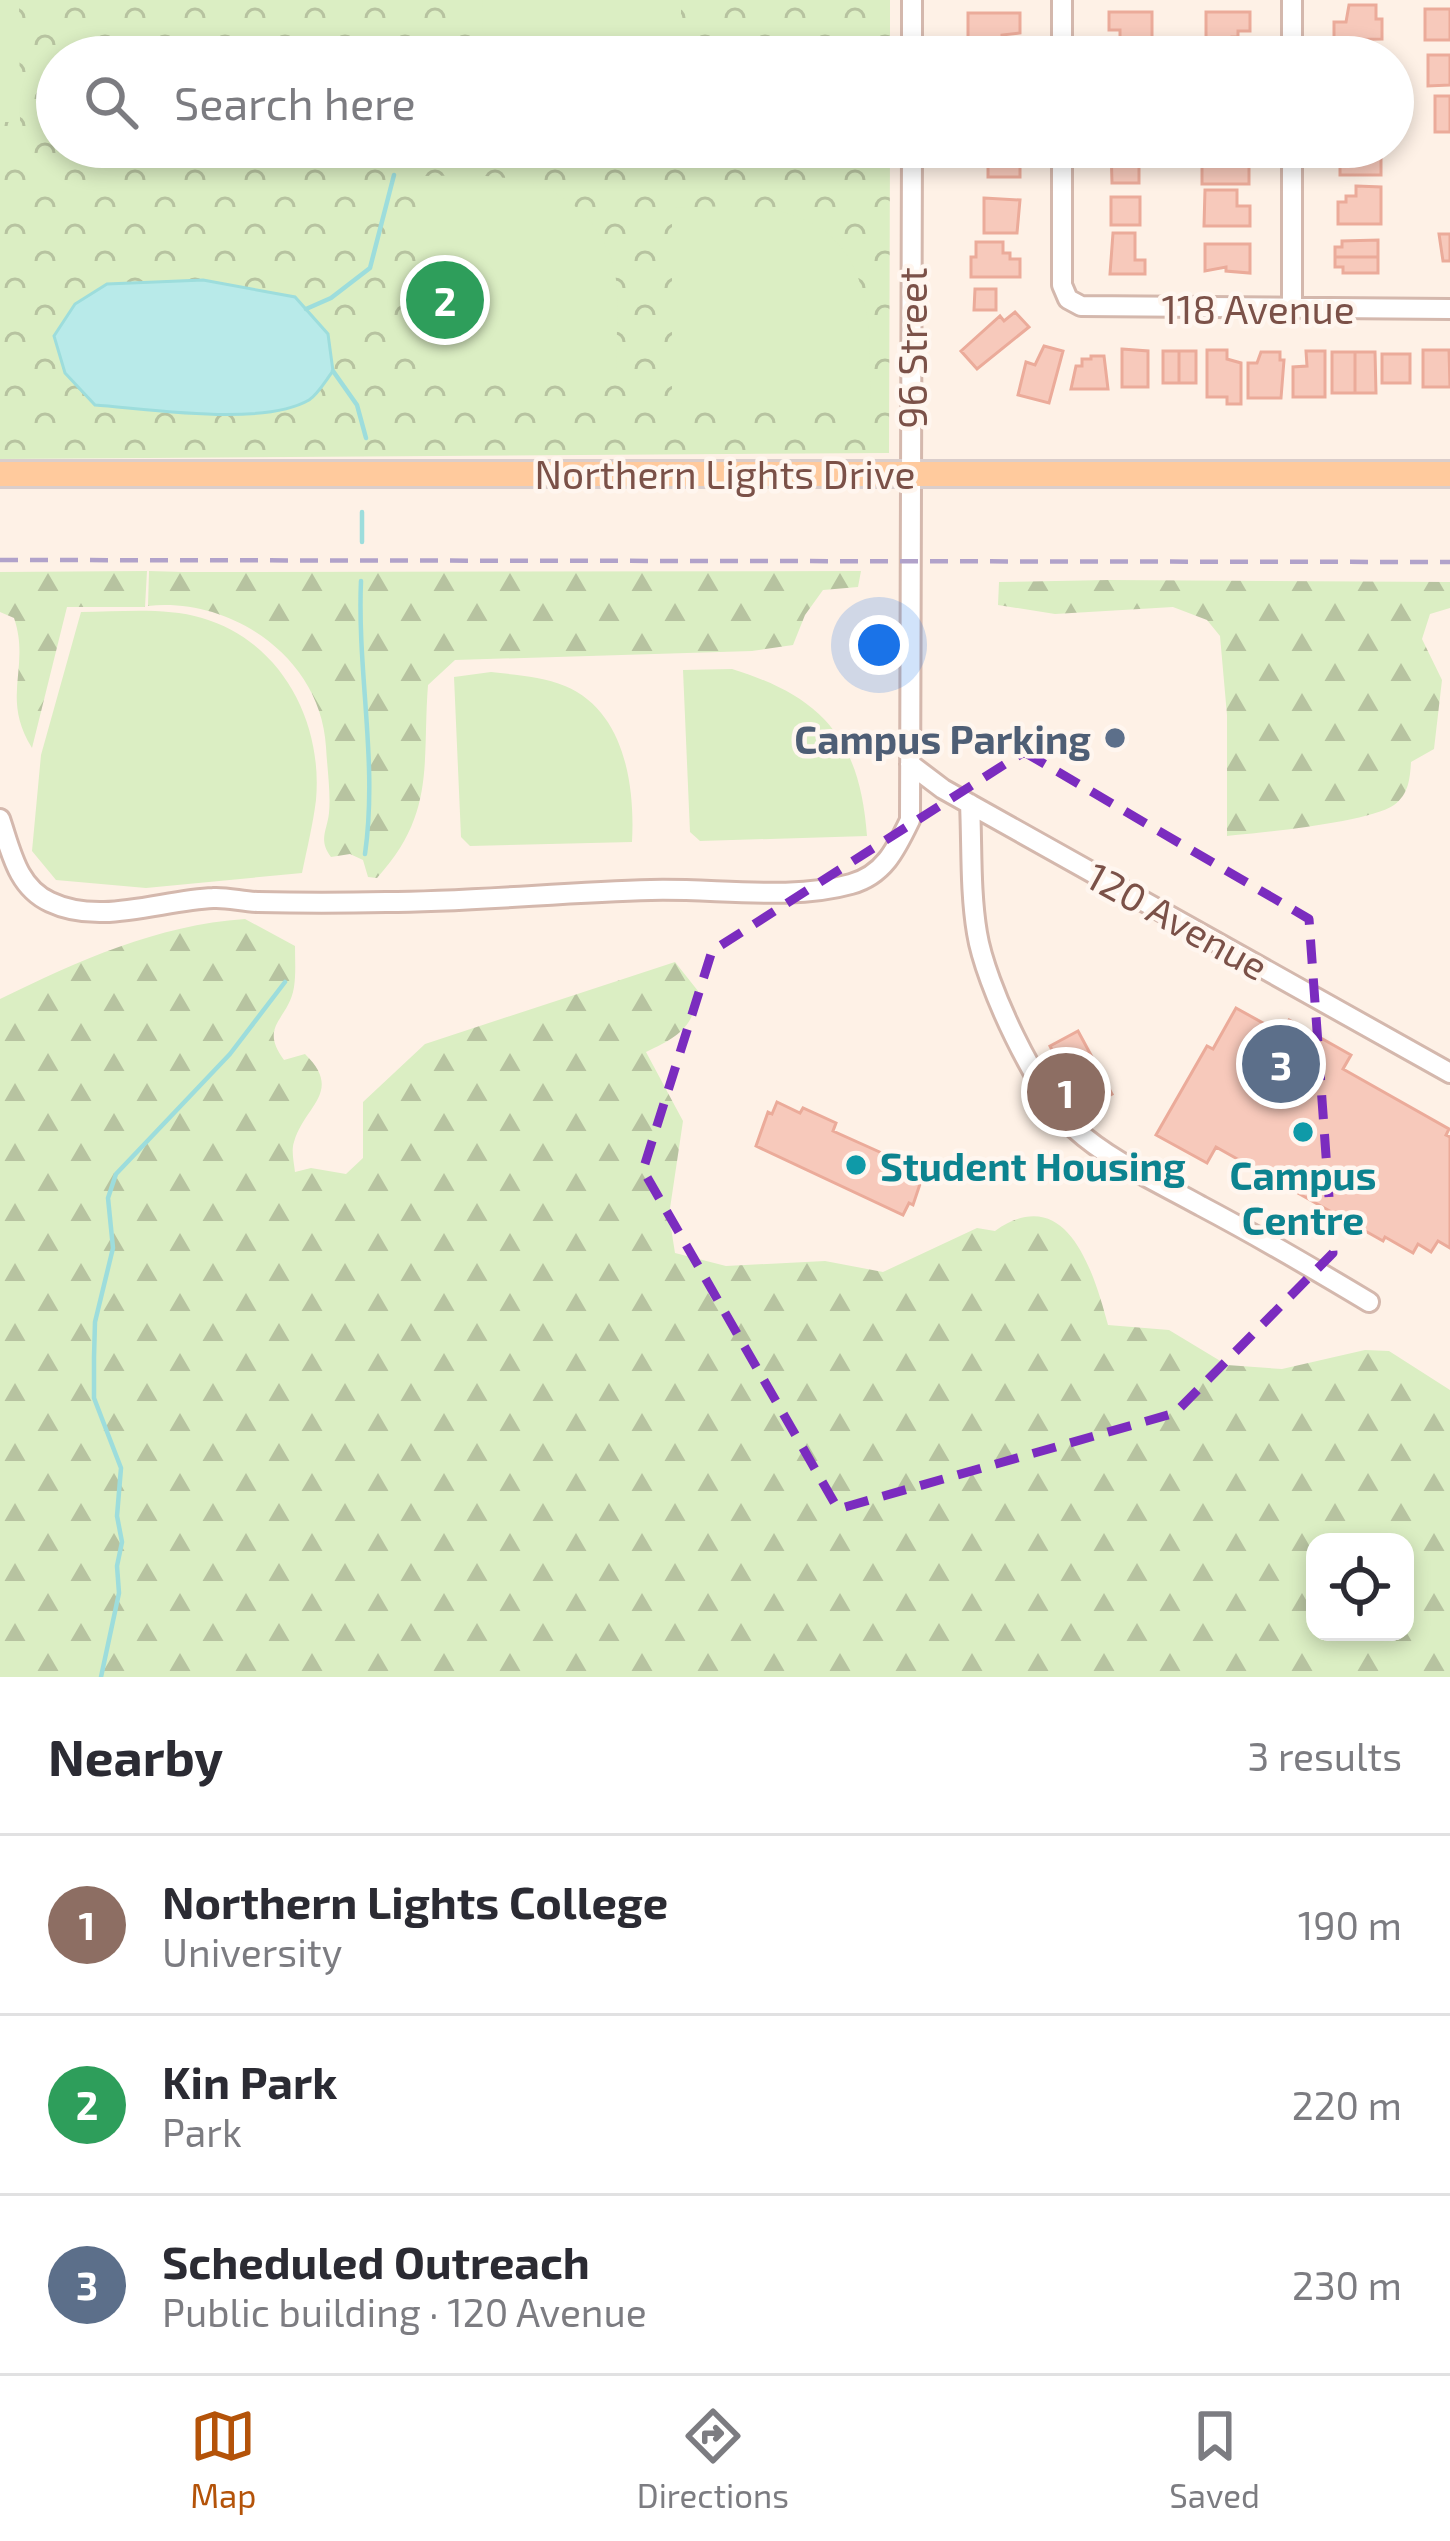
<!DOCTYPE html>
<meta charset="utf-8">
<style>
body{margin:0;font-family:"Exo 2",sans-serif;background:#f2f2f3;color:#2b2b33}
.controls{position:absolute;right:36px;bottom:36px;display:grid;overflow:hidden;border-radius:24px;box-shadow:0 6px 18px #0003}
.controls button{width:108px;height:108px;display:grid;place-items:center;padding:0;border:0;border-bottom:3px solid #e1e1e2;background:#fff;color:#2b2b33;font:60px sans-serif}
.you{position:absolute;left:879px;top:645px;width:42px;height:42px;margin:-30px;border:9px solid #fff;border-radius:50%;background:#1a73e8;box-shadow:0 0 0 18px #1a73e833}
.badge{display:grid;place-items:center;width:78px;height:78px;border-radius:50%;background:#b45309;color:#fff;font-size:39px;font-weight:700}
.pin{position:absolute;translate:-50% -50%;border:6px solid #fff;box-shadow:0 3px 12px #0006}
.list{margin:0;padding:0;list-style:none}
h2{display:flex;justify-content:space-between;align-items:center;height:156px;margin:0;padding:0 48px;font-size:51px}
h2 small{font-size:39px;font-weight:400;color:#7c7c81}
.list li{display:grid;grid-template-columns:78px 1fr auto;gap:36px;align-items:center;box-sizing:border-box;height:180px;padding:0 48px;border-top:3px solid #e1e1e2}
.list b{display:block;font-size:45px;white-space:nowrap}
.list p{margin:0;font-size:39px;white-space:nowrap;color:#7c7c81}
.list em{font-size:39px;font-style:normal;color:#7c7c81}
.icon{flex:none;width:66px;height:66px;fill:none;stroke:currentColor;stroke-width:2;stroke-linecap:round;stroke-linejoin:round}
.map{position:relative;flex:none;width:1450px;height:1677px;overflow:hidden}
.search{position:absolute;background:#fff;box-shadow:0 6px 18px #0003;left:36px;right:36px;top:36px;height:132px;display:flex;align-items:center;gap:30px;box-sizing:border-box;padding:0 42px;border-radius:66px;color:#7c7c81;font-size:45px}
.sheet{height:696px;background:#fff}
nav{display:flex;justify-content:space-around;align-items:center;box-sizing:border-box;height:168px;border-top:3px solid #e1e1e2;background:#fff;font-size:33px;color:#7c7c81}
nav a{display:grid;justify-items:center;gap:6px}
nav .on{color:#b45309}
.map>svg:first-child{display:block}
.forest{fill:url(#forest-firs);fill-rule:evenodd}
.park{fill:url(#park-crowns)}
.garden{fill:#dbeec3}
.water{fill:#b8eae9;stroke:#9ddddc;stroke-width:3}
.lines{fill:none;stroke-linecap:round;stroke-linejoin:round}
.stream{stroke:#9ddddc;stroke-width:4.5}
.building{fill:#f7c9bb;stroke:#ebab9a;stroke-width:3}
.minor-casing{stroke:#d4b8ad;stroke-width:24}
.major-casing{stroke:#dacecc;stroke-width:30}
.minor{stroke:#fff;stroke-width:18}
.major{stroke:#ffca9d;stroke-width:24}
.rail{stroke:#b1a2ca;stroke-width:4.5;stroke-dasharray:18 12;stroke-linecap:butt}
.marked{fill:none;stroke:#7b2cbf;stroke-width:9;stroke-dasharray:24 15;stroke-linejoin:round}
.service-dot{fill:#5c6f8a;stroke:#fff6ef;stroke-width:4.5}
.culture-dot{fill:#0f9aa8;stroke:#fff6ef;stroke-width:4.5}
.labels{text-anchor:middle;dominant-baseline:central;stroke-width:9;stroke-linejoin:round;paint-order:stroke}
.street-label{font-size:39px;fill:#7b5148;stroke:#fff6ef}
.service-label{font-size:39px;font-weight:bold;fill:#4e5e75;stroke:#fff6ef;text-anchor:end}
.culture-label{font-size:39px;font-weight:bold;fill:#0d838f;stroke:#fff6ef;text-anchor:start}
</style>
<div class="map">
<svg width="1450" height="1677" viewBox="0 0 1450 1677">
<defs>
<pattern id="forest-firs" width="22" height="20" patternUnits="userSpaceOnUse" patternTransform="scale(3)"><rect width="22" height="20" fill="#dbeec3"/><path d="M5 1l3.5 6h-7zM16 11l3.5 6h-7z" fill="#b7c3a0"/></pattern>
<pattern id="park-crowns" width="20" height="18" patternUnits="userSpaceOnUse" patternTransform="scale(3)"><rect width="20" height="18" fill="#dbeec3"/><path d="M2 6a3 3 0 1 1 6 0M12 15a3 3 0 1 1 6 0" fill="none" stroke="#b7c3a0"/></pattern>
</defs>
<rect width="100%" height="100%" fill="#fef1e6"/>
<path class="forest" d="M147,571L145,607H67L32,748C0,696 31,668 14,618L0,612V572Z
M149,571L183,572L861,571L858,587L823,590L805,615L793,645L752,651L455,660L428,685C422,764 436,813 377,878L368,877L363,860L350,854L331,857C318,840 327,831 329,813C331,793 327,767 326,747C321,658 232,597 148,606Z
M1109,580L1450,582V608L1430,614L1422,639L1442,680L1434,749L1411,762C1410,778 1409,794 1394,805C1370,822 1261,833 1227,836V715L1220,636L1207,620L1173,607L1055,614L998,605L999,582Z
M245,919L295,946C295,960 296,974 294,987C289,1020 258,1025 284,1060L305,1054C344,1092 304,1106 294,1142C291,1150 294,1163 295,1172L311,1168L346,1174L363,1158V1102L425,1044L675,962L698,991C694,1029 677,1037 646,1052L683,1121L669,1215L675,1253L726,1266L825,1261L883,1272L977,1228L995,1231C1067,1180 1094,1273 1108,1325L1169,1330L1227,1365L1282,1369L1365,1350L1389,1351L1450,1390V1677H0V999C78,961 157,925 245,919ZM1315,1542H1405V1632H1315Z"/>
<path class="park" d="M0,0H890V57H57V147H890L889,453L0,459Z"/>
<path class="garden" d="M0,0H19L20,122H0Z
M483,0H681V44L493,42L482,30Z
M417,176C481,176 544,168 590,221C603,238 614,258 616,280C619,311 616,343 616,373H429L417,362Z
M672,208C705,208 743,203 775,210C877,232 870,324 870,406H684L672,395Z
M81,612C120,612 164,607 202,618C281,641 323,721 316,800C313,824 307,849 302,873L146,888L56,880L32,851L41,755Z
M732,669C823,697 860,740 867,836L700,841L690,832L683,670Z
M491,672C515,675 542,676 565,686C625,711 635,786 632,842L470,846L461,837L454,677Z"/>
<path class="water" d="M203,280L295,297L328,334L333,371C326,380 318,394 309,400C262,427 149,409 95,405L65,373L54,336L75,304L107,284Z"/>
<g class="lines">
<path class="stream" d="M306,309L331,298L370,268L394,175
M333,371L357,405L366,438
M362,542V512
M361,581C357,673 378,762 365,854
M101,1677L119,1593L117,1566L122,1542L117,1516L121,1468L94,1398V1357L95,1322L113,1248L108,1198L116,1174L230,1054L285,982"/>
</g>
<path class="building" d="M1349,5H1376V19H1382V39L1334,40V22H1346Z
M1425,9H1450V40H1425Z
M1109,12H1152V44H1120V30H1109Z
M1206,12H1250V31H1238V37H1232V44H1206Z
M968,13H1020V33L1002,35V43H968Z
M1428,55H1450V85L1428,86Z
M1435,96H1450V132H1435Z
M1111,147H1150V155H1139V183H1112Z
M1202,147L1239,151V164H1249V184H1202Z
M1355,147H1381V175H1340V155H1355Z
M988,150H1020V177H988Z
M1356,186L1381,187V224H1338V202H1346V196H1356Z
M1205,190H1237V206H1250V226H1204Z
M1111,197H1140V225H1111Z
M984,198L1020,200L1017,233H984Z
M1113,233H1135V260H1145V274H1110Z
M1439,234H1450V261H1443Z
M1378,240V257H1335V247H1342V241Z
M976,242H1003V253H1010V259H1020V277H971V257H976Z
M1205,244H1250V273L1226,271V267L1205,271Z
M1335,257H1378V273H1343V267H1335Z
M975,289H996V310H974Z
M1015,312L1029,327L977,369L961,351L1000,316L1004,321Z
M1044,346L1063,351L1049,403L1018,395L1026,362L1035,365Z
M1122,349L1148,351V387H1122Z
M1207,350H1227V359L1241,363V404H1227V397H1207Z
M1423,350H1449L1450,387H1423Z
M1163,351H1179V383H1163Z
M1179,351H1196V383H1179Z
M1306,351H1325V397H1293V367L1307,366Z
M1261,352H1280V360H1284L1281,398H1248V363H1257Z
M1332,352H1355V393H1332Z
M1355,352H1375L1376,393H1355Z
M1382,354H1410V383H1382Z
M1091,356H1104L1108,389H1071L1076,366H1082V359H1091Z
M1236,1008L1281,1033L1289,1020L1351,1055L1343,1069L1449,1129L1446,1135L1450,1137V1248L1438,1241L1431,1252L1418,1244L1413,1253L1385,1237L1383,1241L1216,1147L1207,1163L1156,1135L1207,1046L1213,1049Z
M1078,1031L1112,1094L1083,1109L1050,1046Z
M777,1102L800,1113L803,1108L836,1123L833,1131L924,1172L913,1205L909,1203L903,1215L756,1146L768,1112L772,1114Z"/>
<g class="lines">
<defs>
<path id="minor" d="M1292,0V57
M912,57V0
M1062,57V0
M1062,147V285L1068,299L1081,306L1450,309
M1292,147V308
M910,764L943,789L1450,1073
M970,804C972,846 970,891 977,933C985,984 1037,1094 1075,1129C1110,1161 1160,1183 1201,1206C1258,1236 1314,1269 1369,1302
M0,819C11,851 17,887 50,902C100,926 161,900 213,898C228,897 243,902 258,902C300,903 343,903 386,902C474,902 562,892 651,890C713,888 791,901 851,884C884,875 896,849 910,820L912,147"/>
<path id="major" d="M0,474H1450"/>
</defs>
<use href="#minor" class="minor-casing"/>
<use href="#major" class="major-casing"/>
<use href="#minor" class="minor"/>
<use href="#major" class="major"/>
<path class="rail" d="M0,560L1450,562"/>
</g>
<path class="marked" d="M1024,752L1309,919L1333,1253L1175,1413L838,1509L643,1170L712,951Z"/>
<circle class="service-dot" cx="1115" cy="738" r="12"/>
<g class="culture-dot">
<circle cx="1303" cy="1132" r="12"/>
<circle cx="856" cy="1165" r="12"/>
</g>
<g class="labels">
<g class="street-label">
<text x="1258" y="308">118 Avenue</text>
<text transform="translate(911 348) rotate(-90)">96 Street</text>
<text x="725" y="473">Northern Lights Drive</text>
<text transform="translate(1178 920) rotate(29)">120 Avenue</text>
</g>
<g class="service-label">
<text x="1091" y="738">Campus Parking</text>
</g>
<g class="culture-label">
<text x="880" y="1165">Student Housing</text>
<text x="1303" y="1174" text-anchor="middle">Campus<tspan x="1303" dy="45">Centre</tspan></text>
</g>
</g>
</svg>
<div class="controls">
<button><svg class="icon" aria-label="locate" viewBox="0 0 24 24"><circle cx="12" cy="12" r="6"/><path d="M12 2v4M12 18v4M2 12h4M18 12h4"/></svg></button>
</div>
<div class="you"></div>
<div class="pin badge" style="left:1066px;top:1092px;background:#8d6e63">1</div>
<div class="pin badge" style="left:445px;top:300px;background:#2e9e5b">2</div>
<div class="pin badge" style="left:1281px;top:1064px;background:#5c6f8a">3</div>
<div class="search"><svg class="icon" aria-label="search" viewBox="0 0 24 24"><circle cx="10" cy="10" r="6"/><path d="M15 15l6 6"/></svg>Search here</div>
</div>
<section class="sheet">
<h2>Nearby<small>3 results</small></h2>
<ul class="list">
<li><span class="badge" style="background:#8d6e63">1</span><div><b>Northern Lights College</b><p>University</p></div><em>190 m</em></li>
<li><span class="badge" style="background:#2e9e5b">2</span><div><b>Kin Park</b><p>Park</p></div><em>220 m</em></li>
<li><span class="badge" style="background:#5c6f8a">3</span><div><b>Scheduled Outreach</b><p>Public building · 120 Avenue</p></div><em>230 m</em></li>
</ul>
</section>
<nav>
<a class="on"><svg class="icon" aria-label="map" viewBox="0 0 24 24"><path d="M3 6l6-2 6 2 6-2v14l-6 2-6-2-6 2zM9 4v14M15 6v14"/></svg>Map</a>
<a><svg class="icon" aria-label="directions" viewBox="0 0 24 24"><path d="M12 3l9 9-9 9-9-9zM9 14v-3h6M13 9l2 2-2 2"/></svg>Directions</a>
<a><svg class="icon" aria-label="saved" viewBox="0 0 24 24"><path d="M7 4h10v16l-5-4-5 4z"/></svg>Saved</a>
</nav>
